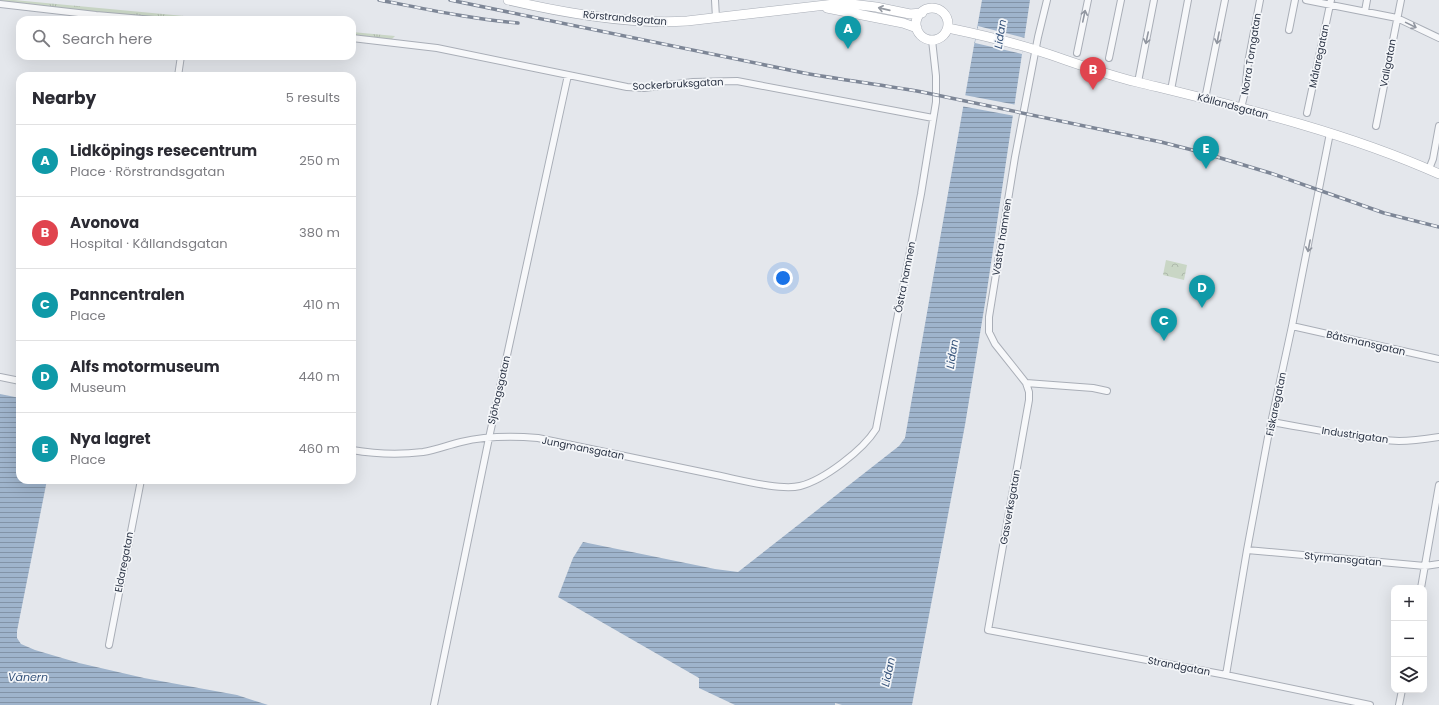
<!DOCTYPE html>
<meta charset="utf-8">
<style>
body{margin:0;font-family:Poppins,sans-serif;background:#f2f2f3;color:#2b2b33}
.controls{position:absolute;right:12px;bottom:12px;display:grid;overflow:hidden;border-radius:8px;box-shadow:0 4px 16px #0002}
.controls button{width:36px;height:36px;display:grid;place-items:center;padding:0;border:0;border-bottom:1px solid #e1e1e2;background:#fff;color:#2b2b33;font:20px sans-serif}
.you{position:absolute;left:783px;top:278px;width:14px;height:14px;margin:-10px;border:3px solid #fff;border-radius:50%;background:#1a73e8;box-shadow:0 0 0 6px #1a73e833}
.badge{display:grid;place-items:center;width:26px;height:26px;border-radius:50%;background:#0b8043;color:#fff;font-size:13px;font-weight:700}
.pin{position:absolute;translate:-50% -33px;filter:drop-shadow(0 1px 2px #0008)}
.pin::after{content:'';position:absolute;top:21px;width:14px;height:12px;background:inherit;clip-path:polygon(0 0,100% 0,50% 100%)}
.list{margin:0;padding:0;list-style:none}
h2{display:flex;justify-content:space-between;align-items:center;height:52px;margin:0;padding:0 16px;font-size:17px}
h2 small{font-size:13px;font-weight:400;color:#7c7c81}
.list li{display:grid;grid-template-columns:26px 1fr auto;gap:12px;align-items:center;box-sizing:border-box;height:72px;padding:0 16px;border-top:1px solid #e1e1e2}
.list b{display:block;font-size:15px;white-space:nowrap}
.list p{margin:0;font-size:13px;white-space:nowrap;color:#7c7c81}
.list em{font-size:13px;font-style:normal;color:#7c7c81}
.icon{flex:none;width:22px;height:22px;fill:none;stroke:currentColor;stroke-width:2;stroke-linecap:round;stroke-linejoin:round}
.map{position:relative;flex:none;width:1439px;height:705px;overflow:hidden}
.search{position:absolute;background:#fff;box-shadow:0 4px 16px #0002;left:16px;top:16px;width:340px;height:44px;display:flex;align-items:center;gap:10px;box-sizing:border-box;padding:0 14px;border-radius:12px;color:#7c7c81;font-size:15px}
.panel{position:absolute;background:#fff;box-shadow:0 4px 16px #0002;left:16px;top:72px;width:340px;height:412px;border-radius:12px}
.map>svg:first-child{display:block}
.grass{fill:url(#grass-tufts)}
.forest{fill:url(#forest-crowns)}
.water{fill:url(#water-rules)}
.pier{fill:#e4e7ec}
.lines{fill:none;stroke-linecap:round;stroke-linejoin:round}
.street-casing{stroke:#a9aeb7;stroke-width:8}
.secondary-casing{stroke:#a9aeb7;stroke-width:10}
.street{stroke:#f7f8fa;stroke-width:6}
.secondary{stroke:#fff;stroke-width:9}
.rail-casing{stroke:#7d8696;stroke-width:3.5}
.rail{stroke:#f4f6f9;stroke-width:2;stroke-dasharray:6;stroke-linecap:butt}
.oneway{stroke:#959aa2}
.oneway2{stroke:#9196a0}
.labels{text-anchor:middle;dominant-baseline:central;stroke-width:3.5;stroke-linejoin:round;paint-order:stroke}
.street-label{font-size:10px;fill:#2b3445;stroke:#f4f6f9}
.water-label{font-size:11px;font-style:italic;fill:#34527a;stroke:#f4f6f9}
</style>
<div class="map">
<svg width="1439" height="705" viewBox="0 0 1439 705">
<defs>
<pattern id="grass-tufts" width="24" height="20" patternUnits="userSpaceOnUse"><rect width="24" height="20" fill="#c9d6c5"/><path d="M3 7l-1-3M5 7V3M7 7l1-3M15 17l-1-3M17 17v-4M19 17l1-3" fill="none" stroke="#adb8ab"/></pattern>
<pattern id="forest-crowns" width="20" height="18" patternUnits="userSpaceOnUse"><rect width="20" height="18" fill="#c9d6c5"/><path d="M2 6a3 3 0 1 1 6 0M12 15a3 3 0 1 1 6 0" fill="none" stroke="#adb8ab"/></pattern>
<pattern id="water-rules" width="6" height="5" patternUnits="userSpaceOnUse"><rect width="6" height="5" fill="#9fb4cc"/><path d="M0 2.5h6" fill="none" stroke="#8293a7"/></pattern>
</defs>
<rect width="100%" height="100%" fill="#e4e7ec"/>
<path class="grass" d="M0,0H14L184,16L179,20L0,3Z
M352,32L395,36L391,40L352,36Z"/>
<path class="forest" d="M1166,260L1187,265L1184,280L1163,275Z"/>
<path class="water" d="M982,0H1030L986,297L965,425L912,705H842L835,703V705H735L699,688V678L558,597L573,558L583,542L715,569L738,572L899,446L905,438Z
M0,394L20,398V480H47L17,631V638L21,644L35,650L79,663L144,678L237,695L268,705H0Z"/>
<path class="pier" d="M978,26L1025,38L1022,54L975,43Z
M964,95L1017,105L1015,116L961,106Z"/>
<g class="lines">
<defs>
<path id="street" d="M715,0L716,18
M1047,0L1038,37L1015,157L989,317V332L995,344L1026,383L1093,388L1107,391
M1306,0L1397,18L1439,38
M0,4L96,15L154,20
M1365,11L1367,0
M1289,30L1295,0
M352,38L437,48L627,87L644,88L693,82L737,81L933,118
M1077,53L1088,0
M1109,58L1121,0
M178,76L181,56
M1138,82L1154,0
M1171,90L1188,0
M1205,99L1225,0
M1241,108L1245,92L1248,63L1260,0
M1307,113L1331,0
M1376,126L1401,0
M1429,169L1433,159L1439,126
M1292,326L1439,359
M0,377L20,381
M1026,383L1029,392V400L988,630L1226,675L1370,705
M1272,422C1313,429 1358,439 1399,441C1413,441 1426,439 1439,437
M352,450C375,454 399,455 423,452C436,450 448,445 461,442C486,436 513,436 538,438C598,450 657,463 716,475C737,479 780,491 800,486C824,480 863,450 876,429L921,194L936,102V76L932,40
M1247,550L1425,566L1439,564
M1421,588L1439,485
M109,645L141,480
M1226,675L1247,550L1268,437L1292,326L1330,133
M434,705L489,438L568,75
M1399,705L1402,690"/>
<path id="secondary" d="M508,0C564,13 629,25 687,21L843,3L876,7L910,14L922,13
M827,8L903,23L917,28
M916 24a16 16 0 1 1 32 0a16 16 0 1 1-32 0Z
M948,28C977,34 1007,41 1036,50C1070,61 1103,74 1137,82C1239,107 1343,131 1439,174"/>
</defs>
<use href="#street" class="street-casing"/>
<use href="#secondary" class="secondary-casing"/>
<use href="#street" class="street"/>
<use href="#secondary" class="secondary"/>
<defs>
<path id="rail" d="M379,0C426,9 471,19 518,23
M450,0L804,73C843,80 883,85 922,92L1161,142L1204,153L1270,173L1384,213L1439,227"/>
</defs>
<use href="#rail" class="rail-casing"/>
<use href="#rail" class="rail"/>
</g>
<defs><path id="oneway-shaft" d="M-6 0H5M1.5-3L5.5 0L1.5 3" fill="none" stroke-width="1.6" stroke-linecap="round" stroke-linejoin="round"/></defs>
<use class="oneway" href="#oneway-shaft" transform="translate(884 9) rotate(-167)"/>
<g class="oneway2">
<use href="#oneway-shaft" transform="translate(1084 16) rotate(-78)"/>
<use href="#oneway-shaft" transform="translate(1411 25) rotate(26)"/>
<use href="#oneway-shaft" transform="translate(1147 38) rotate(102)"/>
<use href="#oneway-shaft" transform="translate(1218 38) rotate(101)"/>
<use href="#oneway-shaft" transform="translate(1309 246) rotate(101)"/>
</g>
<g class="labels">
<g class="street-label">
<text transform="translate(625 18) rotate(5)">Rörstrandsgatan</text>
<text transform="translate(1251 54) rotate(-81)">Norra Torngatan</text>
<text transform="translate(1319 56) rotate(-78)">Målaregatan</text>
<text transform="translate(1388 63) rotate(-79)">Vallgatan</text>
<text transform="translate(678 84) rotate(-3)">Sockerbruksgatan</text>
<text transform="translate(1233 106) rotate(15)">Kållandsgatan</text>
<text transform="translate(1002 237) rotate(-81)">Västra hamnen</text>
<text transform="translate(905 277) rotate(-79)">Östra hamnen</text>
<text transform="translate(1366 343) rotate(13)">Båtsmansgatan</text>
<text transform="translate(499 390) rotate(-77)">Sjöhagsgatan</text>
<text transform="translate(1276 404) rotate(-78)">Fiskaregatan</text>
<text transform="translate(1355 435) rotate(8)">Industrigatan</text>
<text transform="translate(583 448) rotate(11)">Jungmansgatan</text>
<text transform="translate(1010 507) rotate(-80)">Gasverksgatan</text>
<text transform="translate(1343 559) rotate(5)">Styrmansgatan</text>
<text transform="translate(124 562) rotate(-79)">Eldaregatan</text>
<text transform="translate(1179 666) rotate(11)">Strandgatan</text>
</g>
<g class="water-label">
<text transform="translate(1000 34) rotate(-81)">Lidan</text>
<text transform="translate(952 354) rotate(-81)">Lidan</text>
<text transform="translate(888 672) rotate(-78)">Lidan</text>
<text x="28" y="677">Vänern</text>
</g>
</g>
</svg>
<div class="controls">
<button>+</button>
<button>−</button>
<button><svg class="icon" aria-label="layers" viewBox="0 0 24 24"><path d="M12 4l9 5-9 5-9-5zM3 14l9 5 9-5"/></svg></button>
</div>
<div class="you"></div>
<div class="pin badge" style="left:848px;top:49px;background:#0f9aa8">A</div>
<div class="pin badge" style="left:1093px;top:90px;background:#e0444e">B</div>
<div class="pin badge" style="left:1164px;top:341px;background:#0f9aa8">C</div>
<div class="pin badge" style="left:1202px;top:308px;background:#0f9aa8">D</div>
<div class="pin badge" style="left:1206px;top:169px;background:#0f9aa8">E</div>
<div class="search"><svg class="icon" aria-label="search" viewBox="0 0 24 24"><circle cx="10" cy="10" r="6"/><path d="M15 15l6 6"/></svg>Search here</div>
<section class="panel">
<h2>Nearby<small>5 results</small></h2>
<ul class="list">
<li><span class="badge" style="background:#0f9aa8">A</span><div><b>Lidköpings resecentrum</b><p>Place · Rörstrandsgatan</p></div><em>250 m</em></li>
<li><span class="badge" style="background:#e0444e">B</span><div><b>Avonova</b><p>Hospital · Kållandsgatan</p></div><em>380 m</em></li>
<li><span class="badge" style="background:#0f9aa8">C</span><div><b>Panncentralen</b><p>Place</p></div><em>410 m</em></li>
<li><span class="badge" style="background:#0f9aa8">D</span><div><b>Alfs motormuseum</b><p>Museum</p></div><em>440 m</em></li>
<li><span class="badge" style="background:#0f9aa8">E</span><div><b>Nya lagret</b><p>Place</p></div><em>460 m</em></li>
</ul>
</section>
</div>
